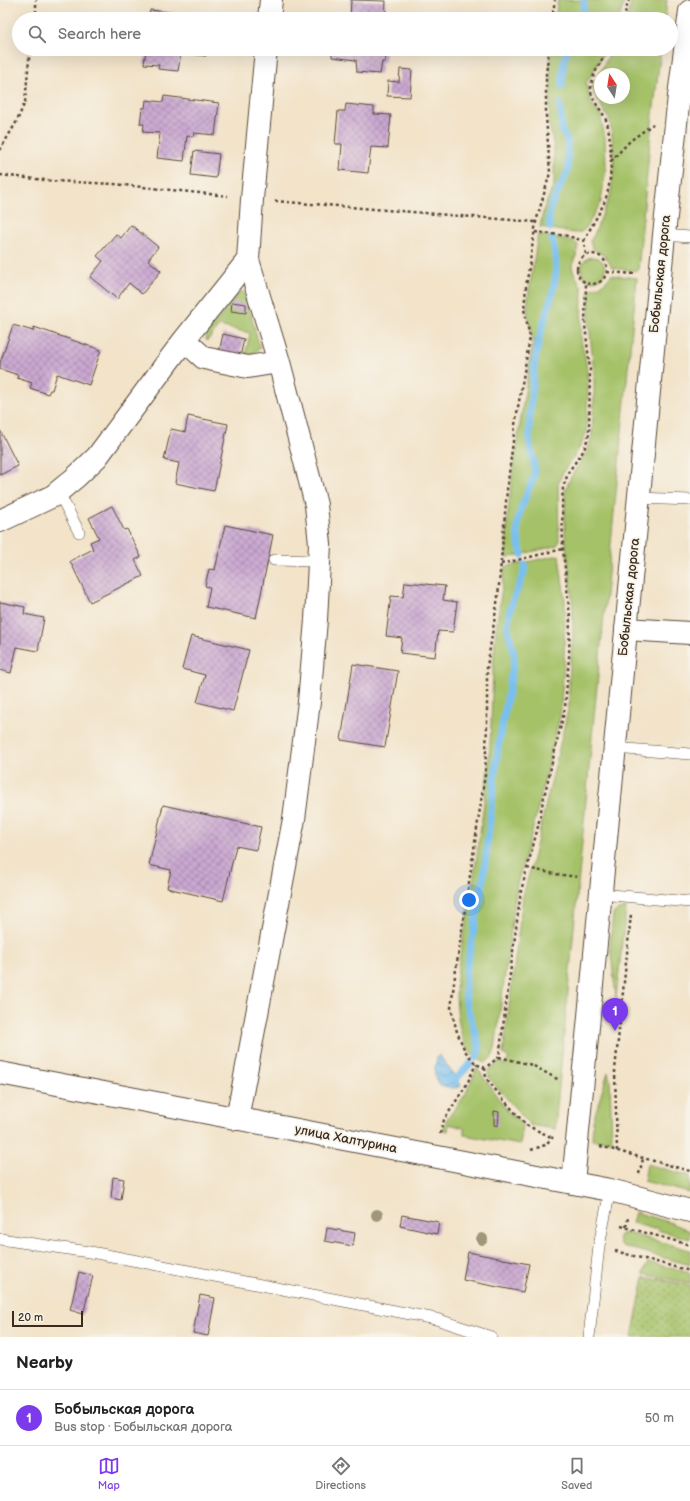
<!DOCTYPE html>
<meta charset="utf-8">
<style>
body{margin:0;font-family:"Balsamiq Sans",sans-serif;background:#f6f6f6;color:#222}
.compass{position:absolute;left:594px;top:68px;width:36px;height:36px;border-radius:50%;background:#fff;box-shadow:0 4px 16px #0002;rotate:348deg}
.scale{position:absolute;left:12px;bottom:10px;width:71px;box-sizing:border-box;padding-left:4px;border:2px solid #3b2a1e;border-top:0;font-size:11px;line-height:14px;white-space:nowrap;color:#3b2a1e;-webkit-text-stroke:3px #f7f3e8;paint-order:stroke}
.you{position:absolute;left:469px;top:900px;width:14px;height:14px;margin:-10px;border:3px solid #fff;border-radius:50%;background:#1a73e8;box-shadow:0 0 0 6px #1a73e833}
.badge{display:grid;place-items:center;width:26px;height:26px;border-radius:50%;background:#7c3aed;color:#fff;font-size:13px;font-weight:700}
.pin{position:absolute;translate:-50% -33px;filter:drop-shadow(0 1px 2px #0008)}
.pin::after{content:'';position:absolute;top:21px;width:14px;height:12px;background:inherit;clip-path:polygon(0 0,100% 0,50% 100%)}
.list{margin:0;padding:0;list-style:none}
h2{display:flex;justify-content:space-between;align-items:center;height:52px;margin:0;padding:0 16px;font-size:17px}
h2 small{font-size:13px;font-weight:400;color:#767676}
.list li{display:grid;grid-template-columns:26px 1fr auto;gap:12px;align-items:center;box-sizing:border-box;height:56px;padding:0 16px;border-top:1px solid #e0e0e0}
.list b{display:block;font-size:15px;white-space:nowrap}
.list p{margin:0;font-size:13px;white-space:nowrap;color:#767676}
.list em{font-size:13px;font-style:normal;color:#767676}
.icon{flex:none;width:22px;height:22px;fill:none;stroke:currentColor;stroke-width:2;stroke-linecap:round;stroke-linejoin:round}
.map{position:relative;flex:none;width:690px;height:1337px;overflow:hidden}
.search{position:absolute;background:#fff;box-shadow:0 4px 16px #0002;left:12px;right:12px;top:12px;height:44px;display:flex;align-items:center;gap:10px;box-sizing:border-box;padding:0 14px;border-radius:22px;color:#767676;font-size:15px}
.sheet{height:108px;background:#fff}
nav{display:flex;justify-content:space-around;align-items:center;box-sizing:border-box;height:56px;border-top:1px solid #e0e0e0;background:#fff;font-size:11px;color:#767676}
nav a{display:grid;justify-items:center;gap:2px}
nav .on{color:#7c3aed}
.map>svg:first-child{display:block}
.grass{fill:#a6c269;stroke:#707644;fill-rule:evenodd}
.park{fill:url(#park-dots);stroke:#707644}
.water{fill:url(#water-waves);stroke:#597587}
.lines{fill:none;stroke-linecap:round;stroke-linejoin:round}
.stream{stroke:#77c0f0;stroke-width:7}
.building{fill:url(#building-cross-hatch)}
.service-casing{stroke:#564638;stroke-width:12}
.minor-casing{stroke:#564638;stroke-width:24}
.tertiary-casing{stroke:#564638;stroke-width:24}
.path{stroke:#564638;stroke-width:2.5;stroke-dasharray:3 3;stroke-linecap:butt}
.service{stroke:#fff;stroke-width:11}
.minor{stroke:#fff;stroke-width:22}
.tertiary{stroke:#fff;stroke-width:22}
.tree{fill:#9f9777}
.labels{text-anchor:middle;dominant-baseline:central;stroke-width:3.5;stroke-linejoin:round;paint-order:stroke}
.street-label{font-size:13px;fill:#3b2a1e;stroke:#f7f3e8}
</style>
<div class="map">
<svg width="690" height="1337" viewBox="0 0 690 1337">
<defs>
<pattern id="park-dots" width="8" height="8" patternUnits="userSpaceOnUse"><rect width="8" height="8" fill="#a6c269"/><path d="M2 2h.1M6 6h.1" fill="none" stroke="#889e56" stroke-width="1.8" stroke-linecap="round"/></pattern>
<pattern id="water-waves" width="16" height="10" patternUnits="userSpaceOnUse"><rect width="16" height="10" fill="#77c0f0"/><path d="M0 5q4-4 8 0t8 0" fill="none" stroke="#639cc2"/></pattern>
<pattern id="building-cross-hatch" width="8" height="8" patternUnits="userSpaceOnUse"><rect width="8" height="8" fill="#caa8d1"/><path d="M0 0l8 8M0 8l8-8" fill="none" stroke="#a589a9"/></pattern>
</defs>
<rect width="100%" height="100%" fill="#f7f3e8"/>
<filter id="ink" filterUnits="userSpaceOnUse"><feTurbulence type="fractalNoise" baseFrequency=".025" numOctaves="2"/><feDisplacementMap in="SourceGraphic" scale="8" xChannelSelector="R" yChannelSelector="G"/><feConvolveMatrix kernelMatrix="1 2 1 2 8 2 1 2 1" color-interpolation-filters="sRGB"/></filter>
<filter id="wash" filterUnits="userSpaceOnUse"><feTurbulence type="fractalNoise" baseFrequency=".012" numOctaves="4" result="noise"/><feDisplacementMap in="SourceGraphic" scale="16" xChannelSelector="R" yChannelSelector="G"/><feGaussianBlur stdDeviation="0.9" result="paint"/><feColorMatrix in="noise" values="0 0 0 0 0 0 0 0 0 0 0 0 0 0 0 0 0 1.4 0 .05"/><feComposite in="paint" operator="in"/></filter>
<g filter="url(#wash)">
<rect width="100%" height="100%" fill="#f2e3c9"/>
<path class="grass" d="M558,0H625L619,19H555Z
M632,0H667L665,19H626Z
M552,49H605L599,62L586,83L591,103L600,114L605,137L606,166L601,202L586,228L581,232L575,233L540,227L544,208L554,184V149L549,123L551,84L550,65Z
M612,49H661L651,131L638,271L612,268C610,265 609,261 607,259C600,249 593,255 590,241L594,235L611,193L614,168L612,135L610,121L594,94L593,86ZM600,74H624V98H600Z
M538,234L573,241L578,245L576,256L572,265L573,271L582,288L581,340L586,362L588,384L587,419L586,434L577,452L564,470L558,484L559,543L556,546L506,558L507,522L513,468L533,341L527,309L528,297Z
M581 269a12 12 0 1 1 24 0a12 12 0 1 1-24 0Z
M611,275L637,278L592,737L555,1129L530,1125L489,1078L488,1070L494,1067L499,1061L505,1065L509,1058L503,1054L523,896L534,855L569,706V678L573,637V607L565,534V491L571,477L588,449L592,436L594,400V372L589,324V294L591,289C599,287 606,283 611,275Z
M240,291L243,292L245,294L260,348L252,354L245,357L250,333L219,326L207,341L205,336Z
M559,555L565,600L564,664L560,716L532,832L517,884L495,1049L492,1057L487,1062C464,1060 459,1028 457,1009C453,974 464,938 470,904C476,862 482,820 487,778C492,738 491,697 494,657C495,627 501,597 505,567Z
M626,908L616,998L610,945L613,914L618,910Z
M477,1068L508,1112L523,1125L520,1145L464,1135V1128L449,1124L448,1131L443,1130L447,1119L465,1095Z
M608,1072L610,1081L612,1141L592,1140L593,1121Z
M647,1164L690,1176V1193L644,1181Z
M635,1212L672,1223L690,1231V1239L657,1230L658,1228L655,1227L654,1229L632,1223Z
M627,1233L690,1250V1265L622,1246C618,1242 617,1238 621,1234Z
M648,1262L690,1273V1283L643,1274Z"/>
<path class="park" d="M644,1277L690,1285V1337H632Z"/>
<path class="water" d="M439,1055L461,1085L460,1087C447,1090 433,1086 435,1069C435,1065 437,1061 437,1057Z"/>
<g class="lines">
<path class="stream" d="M583,19L584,0
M562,87C563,75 562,60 568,49
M550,228L549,218L551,206L568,171L567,139L562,132L560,104
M522,555C515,532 516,518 526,496C528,489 533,482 534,476C536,465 532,456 530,446C528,428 530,409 532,391C533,370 537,345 543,325C553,292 561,274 552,239
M476,1058L479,1052L478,1042L466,1003L465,990L466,971L483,882L498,748L514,661C515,649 509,639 508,627C507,609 518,589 524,573L525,565
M457,1078L470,1064"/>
</g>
<g id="blocks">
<path class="building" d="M351,0L386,1L385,19H350Z
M150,10L185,14V17L190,19H149Z
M146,49H207L206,56L181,53L178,71L158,69L159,65L144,64Z
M332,49H386L385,62H382L380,74L357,72L356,60L332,57Z
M400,69L412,70L410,97L387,96L388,81L399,82Z
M164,96L219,103L215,135L194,133L193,137L187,136L184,161L157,158L160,133L143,132L144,124H140L142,108H145L146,100L163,102Z
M346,104L374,107V114L391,115L388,148L371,147L368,173L340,170L342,144H335L338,111H345Z
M194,151L219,154L216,178L191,175Z
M131,225L158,247L148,260L161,271L142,294L129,283L117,299L90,277L103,261L97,256L116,234L121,238Z
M232,302L246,304V313L231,311Z
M13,325L33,331L34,327L101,350L89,385L57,374L52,390H50L48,394L30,388L32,383L17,378L18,375L0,369V363Z
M223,334L244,339L240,357L219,353Z
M188,416L228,424L214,491L175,483L179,463L164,460L171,429L185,432Z
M0,430L18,466L0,475Z
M112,506L124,530L127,529L141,557L135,560L143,576L90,602L70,561L93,549L90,542L99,538L89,518Z
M225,525L273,535L256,618L206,607L210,587L205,586L209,569L215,570Z
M405,582L445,586L443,600L457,602L453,632L438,631L435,657L400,653L402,638L386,636L391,596L403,597Z
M0,602L25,607L24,614L44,618L38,651L17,647L11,673L0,670Z
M191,636L249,650L233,711L197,702L205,675L182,669Z
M353,664L398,671L385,747L341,740Z
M163,805L261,827L256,850L236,846L223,901L167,888L171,870L149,865Z
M494,1111L499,1112L498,1126L494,1125Z
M113,1177L124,1179L121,1200L111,1198Z
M402,1215L439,1222L437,1234L400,1226Z
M327,1228L355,1233L353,1246L325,1241Z
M468,1252L529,1264L523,1292L463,1280Z
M79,1272L93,1276L83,1314L70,1310Z
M200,1295L215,1298L208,1336L193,1333Z"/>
</g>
</g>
<g filter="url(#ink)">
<use href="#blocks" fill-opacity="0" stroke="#564638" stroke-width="1"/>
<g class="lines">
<defs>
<path id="service" d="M664,235L690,237
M58,491L79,532
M638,498L690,500
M274,560L319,561
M614,748L690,754
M600,894L690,902
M0,1239L96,1253L436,1319L491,1337
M589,1337L599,1246L610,1190"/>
<path id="minor" d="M269,19L271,0
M184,340L204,358L248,367L279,362
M0,521L53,496L76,477L97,457L184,340L248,260
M626,629L690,633
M0,1073L573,1183
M237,1119L294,819L309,702L316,620L320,544L316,505L300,442L279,362L248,260L252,199L266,49"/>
<path id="tertiary" d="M690,11L679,96L664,235L573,1183L610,1190L690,1211"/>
</defs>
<use href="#service" class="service-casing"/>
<use href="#minor" class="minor-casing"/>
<use href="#tertiary" class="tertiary-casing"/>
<path class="path" d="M36,19V0
M552,19L555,0
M623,19L629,0
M549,49L546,74V116L550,173L536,222L526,287L524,309L530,337L515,425L507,490L498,597L487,667V725L485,775L454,983L451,1008L457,1032L465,1051L476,1064L485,1068L499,1057L521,891L537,831L543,801L565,708L569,657L570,617L563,549L562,504L563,487L569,471L584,450L589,434L590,369L585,325L586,283
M0,150L17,121L25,102L30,49
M611,161L630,141L653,124
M0,175L54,181L114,184L228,196
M275,201L536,222
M535,232L568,236L584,241L586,255
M584,241C590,228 598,216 604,203C613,182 612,148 608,127C606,116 599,109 594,100C584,84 601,63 608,49
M577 269a15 15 0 1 1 30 0a15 15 0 1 1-30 0Z
M607,272L636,274
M501,564L563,549
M527,868L555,874L579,877
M499,1057L532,1065L559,1080
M485,1068L486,1078L503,1099L526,1125L553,1138
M440,1134L444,1120L467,1084L476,1064
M600,1146L690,1171
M531,1150L545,1145L553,1137
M617,1151L615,1070L631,914
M639,1174L643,1159
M621,1226L690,1245
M626,1227L628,1218
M615,1251L690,1271"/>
<use href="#service" class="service"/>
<use href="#minor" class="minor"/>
<use href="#tertiary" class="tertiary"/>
</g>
<g class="tree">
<circle cx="377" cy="1215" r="6"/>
<circle cx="482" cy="1239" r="6"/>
</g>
</g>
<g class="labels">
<g class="street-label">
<text transform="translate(660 274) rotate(-84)">Бобыльская дорога</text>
<text transform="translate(629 597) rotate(-84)">Бобыльская дорога</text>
<text transform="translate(346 1139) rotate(11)">улица Халтурина</text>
</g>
</g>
</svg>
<svg class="compass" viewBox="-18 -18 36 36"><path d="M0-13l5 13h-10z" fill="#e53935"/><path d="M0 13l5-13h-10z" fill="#767676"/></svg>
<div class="scale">20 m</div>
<div class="you"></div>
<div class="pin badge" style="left:615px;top:1031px">1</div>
<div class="search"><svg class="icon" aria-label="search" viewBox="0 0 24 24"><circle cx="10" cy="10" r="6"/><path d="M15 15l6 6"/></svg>Search here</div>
</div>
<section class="sheet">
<h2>Nearby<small></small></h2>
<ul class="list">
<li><span class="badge">1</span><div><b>Бобыльская дорога</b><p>Bus stop · Бобыльская дорога</p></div><em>50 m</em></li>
</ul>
</section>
<nav>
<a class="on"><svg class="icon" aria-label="map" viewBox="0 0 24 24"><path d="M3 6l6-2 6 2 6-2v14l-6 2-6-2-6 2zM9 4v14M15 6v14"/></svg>Map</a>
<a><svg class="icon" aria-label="directions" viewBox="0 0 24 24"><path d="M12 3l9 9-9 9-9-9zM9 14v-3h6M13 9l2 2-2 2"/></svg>Directions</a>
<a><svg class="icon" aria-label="saved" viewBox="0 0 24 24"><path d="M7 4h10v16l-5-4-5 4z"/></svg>Saved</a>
</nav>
